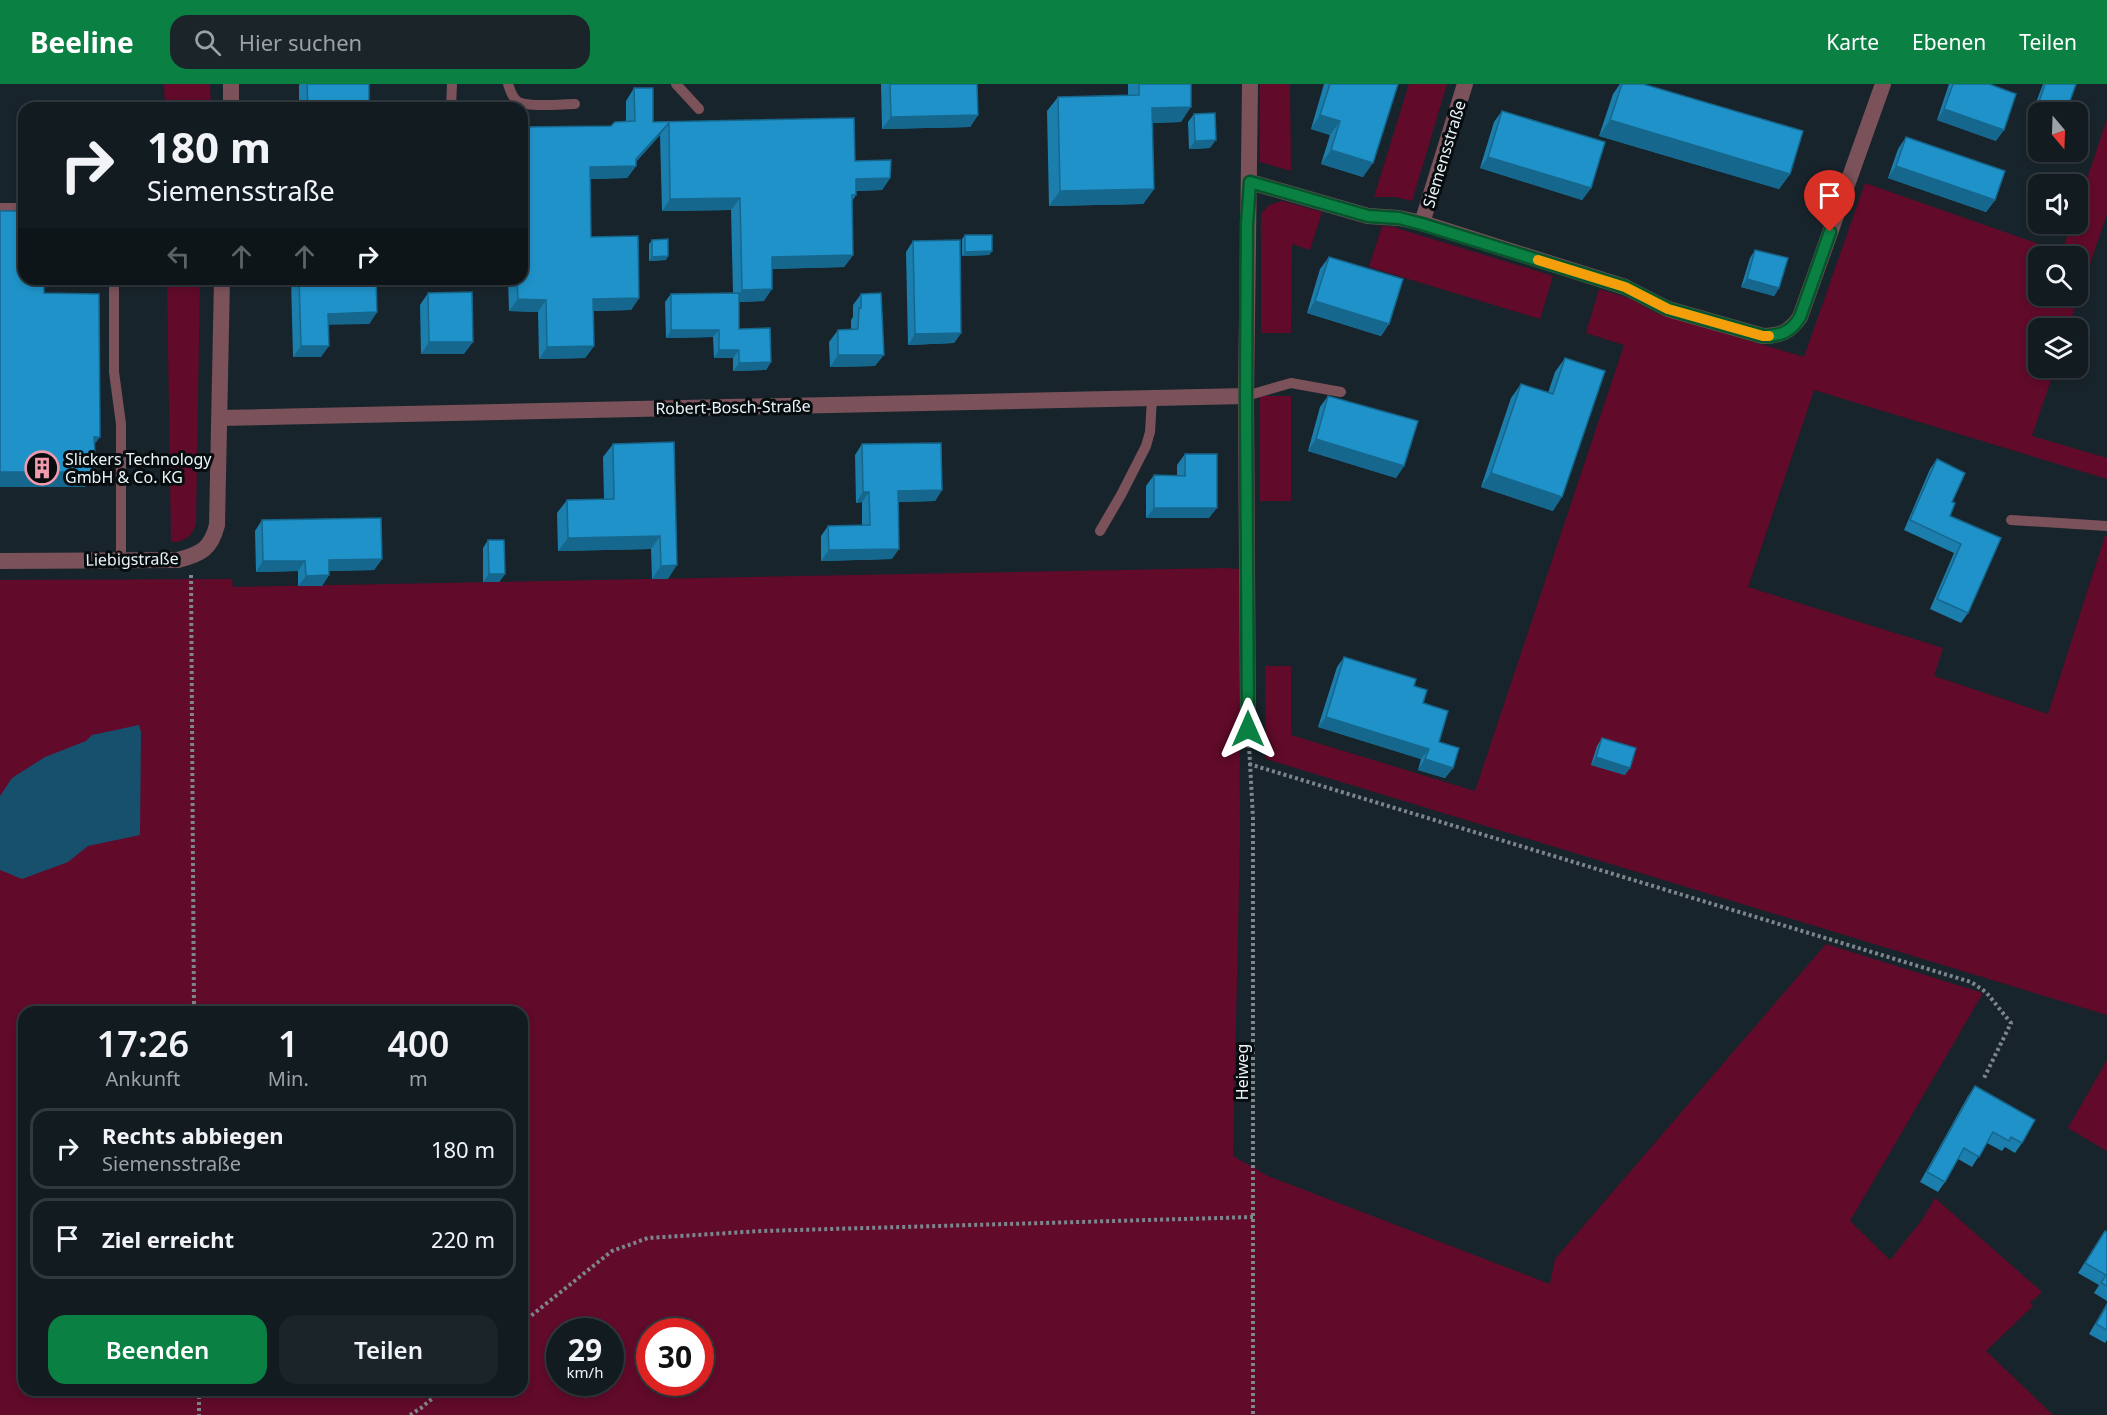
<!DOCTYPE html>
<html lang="de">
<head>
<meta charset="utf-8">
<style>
  body { margin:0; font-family:"Noto Sans",sans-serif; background:#1b2429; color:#f1f3f6; height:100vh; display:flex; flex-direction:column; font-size:22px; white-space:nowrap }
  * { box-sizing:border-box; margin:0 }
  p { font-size:20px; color:#9ca1a5 }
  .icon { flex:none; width:33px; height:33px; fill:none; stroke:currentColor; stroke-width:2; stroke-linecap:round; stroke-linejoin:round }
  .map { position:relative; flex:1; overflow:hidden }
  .drawer { position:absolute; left:18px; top:922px; width:510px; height:390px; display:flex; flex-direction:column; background:#121b20; border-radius:18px; box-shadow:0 3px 9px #0003,0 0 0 2px #31393e }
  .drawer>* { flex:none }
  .guide { position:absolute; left:18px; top:18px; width:510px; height:183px; border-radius:18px; box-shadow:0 3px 9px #0003,0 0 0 2px #31393e; background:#121b20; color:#f1f3f6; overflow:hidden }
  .needle { width:39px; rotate:161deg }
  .tools { position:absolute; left:2028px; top:18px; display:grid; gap:12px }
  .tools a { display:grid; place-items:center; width:60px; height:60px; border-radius:12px; background:#121b20; box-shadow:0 3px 9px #0003,0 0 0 2px #31393e; font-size:30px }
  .speed { position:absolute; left:546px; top:1234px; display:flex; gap:12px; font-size:30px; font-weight:700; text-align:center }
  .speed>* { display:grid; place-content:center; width:78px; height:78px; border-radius:50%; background:#121b20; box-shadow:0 3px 9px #0003,0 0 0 2px #31393e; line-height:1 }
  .speed small { font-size:15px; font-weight:400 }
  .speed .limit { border:9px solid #d22; background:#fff; color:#111 }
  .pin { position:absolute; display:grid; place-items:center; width:51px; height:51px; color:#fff; margin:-62px -26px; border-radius:50% 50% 50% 0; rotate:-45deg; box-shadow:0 0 6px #0007 }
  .pin .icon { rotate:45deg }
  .me { position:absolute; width:66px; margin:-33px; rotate:0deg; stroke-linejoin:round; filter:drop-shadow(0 0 4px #0008) }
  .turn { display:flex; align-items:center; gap:21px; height:126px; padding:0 30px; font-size:27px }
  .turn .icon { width:78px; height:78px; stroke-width:2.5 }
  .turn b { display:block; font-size:42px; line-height:51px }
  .lanes { display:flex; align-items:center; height:57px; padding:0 30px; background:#0003; justify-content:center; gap:30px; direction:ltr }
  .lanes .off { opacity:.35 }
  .eta { display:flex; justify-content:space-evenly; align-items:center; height:102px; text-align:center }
  .eta b { font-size:36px; font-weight:600; line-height:42px }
  .button { display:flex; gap:12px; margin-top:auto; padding:12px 30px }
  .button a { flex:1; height:69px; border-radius:18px; background:#0b8043; color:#fff; font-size:24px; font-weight:600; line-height:69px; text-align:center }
  .button a+a { background:#1b2429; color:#f1f3f6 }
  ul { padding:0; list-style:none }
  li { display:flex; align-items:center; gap:18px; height:81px; margin:0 12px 9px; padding:0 18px; border:3px solid #31393e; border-radius:18px }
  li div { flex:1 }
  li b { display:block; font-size:22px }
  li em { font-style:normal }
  header { display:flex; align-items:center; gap:36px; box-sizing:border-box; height:84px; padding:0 30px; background:#0b8043; color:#fff }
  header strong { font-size:28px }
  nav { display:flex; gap:33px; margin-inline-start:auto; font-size:21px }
  .search { width:420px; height:54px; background:#1b2429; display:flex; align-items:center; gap:15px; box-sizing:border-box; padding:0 21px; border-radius:18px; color:#9ca1a5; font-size:22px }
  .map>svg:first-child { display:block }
  .green { fill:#610a2a; fill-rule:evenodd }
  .water { fill:#17506d }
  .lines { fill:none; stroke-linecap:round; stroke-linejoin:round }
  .path { stroke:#7c868c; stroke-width:4; stroke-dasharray:3 3; stroke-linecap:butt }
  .service { stroke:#7b525a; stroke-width:10 }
  .minor { stroke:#7b525a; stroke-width:16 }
  .wall { fill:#1b7ead }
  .shaded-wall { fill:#16678d }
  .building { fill:#1f93c9; stroke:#16678d; stroke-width:1.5 }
  .route-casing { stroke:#07532c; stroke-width:15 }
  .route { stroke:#0b8043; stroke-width:10 }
  .slow { stroke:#f59e0b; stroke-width:10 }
  .labels { text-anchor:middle; stroke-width:6; stroke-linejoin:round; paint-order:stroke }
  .street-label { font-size:16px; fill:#ecf4f9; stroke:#070c0f }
  .poi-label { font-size:16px; fill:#ecf4f9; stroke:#070c0f; text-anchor:start }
</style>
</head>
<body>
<header>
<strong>Beeline</strong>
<div class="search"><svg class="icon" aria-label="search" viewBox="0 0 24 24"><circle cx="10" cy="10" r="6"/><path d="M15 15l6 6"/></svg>Hier suchen</div>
<nav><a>Karte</a><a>Ebenen</a><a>Teilen</a></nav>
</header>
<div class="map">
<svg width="2107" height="1331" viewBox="0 0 2107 1331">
  <rect width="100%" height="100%" fill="#18242b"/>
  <g class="green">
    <path d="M164 0H210L211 24H165Z"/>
    <path d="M1260 0H1290L1291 87 1260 78Z"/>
    <path d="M1409 0H1447L1412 117 1395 113H1374Z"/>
    <path d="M2107 35V130L2068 244H2038V284H2055L2032 352 2107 374V395L1814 306 1748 503 1943 564 1934 592 2048 630 2105 452H2107V931L1266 675 1265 582H1291V651L1475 707 1624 261 1586 249 1599 205 1631 215 1656 229 1804 273 1865 99 2062 168 2071 140H2078V122ZM2038 172H2078V212H2038Z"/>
    <path d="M1282 117 1322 128 1310 166 1292 160 1291 249H1261V130L1269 121Z"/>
    <path d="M1382 142 1393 143 1553 192 1540 235 1369 183Z"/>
    <path d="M167 195H200L196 439C193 452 184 459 171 458Z"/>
    <rect x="1260" y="312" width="31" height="105"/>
    <path d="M1225 484 1239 485 1240 758 1233 1072 1268 1092 1550 1200 1555 1175 1826 860 1983 909 1850 1137 1890 1176 1922 1136 1935 1114 2042 1208 2030 1219 2033 1222 1986 1267 2053 1331H0V496L232 495 233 503ZM24 928H522V1306H24ZM560 1248H610V1299H560ZM650 1248H700V1299H650Z"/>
    <path d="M2107 976V1067L2068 1044Z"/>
  </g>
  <path class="water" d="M139 641 141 648 140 751 88 762 68 778 22 795 0 786V712L12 694 45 673 86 657 92 651Z"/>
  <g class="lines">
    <g class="path">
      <path d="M191 491 194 928"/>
      <path d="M1249 661 1253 734V1331"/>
      <path d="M1249 680 1971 898 1986 908 2011 939 1984 994"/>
      <path d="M522 1239 612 1167 648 1154 761 1147 1254 1133"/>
      <path d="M199 1306V1331"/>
      <path d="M410 1331 421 1324 442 1306"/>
    </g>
    <g class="service">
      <path d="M508 0C510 6 512 13 517 17 527 24 562 20 575 20"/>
      <path d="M676 0 699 25"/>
      <path d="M451 24 452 0"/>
      <path d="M0 124H24"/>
      <path d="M114 195V288L121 340V476"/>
      <path d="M1246 312 1291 299 1341 308"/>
      <path d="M2011 436 2107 442"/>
      <path d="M1100 447 1121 411 1146 362 1150 348 1152 314"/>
    </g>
    <g class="minor">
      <path d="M231 0V24"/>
      <path d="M1250 98 1368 132 1399 134 1422 139 1625 203 1668 225 1763 252C1780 252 1790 248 1800 233L1883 0"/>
      <path d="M1422 139 1465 0"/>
      <path d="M220 334 1246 312"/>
      <path d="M0 477 178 476C201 470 211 465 217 441L222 195"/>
      <path d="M1248 645 1246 312 1250 0"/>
    </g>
  </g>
  <g class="wall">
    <path d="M300 0H369V24H299V1Z"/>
    <path d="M881 0H977L978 31 970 43 882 45Z"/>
    <path d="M1128 0H1191L1181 38 1152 39 1154 105 1143 120 1049 122 1047 27 1058 13 1128 11Z"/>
    <path d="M1324 0H1398L1363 93 1321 80 1330 51 1311 45Z"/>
    <path d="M1620 0H1643L1790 90 1779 105 1599 52 1613 10Z"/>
    <path d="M1949 0H1989L1996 57 1937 36Z"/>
    <path d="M2043 0H2076L2029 37Z"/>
    <path d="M634 4 653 38 854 34 855 77 890 94 882 106 856 107V111L852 117 853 171 844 183 772 185 764 217 739 218V245L771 278 766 286 733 287V274H714L713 253 666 254 665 218 671 210 733 209 731 126 662 127 660 51 636 78V82L627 94 590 95 591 153 639 214 631 226 593 227 594 262 585 274 539 275 538 228 509 227 508 195H522L611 42 626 37V17Z"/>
    <path d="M1502 27 1591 104 1582 116 1480 84 1494 38Z"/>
    <path d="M1194 30 1210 64 1189 65 1188 38Z"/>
    <path d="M1906 53 1995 116 1986 128 1888 94 1898 65Z"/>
    <path d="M965 151 992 167 989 171 962 172V155Z"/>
    <path d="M652 156 666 176 649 177V160Z"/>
    <path d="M913 157 961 249 954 259 908 261 906 168Z"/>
    <path d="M1755 166 1779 204 1774 212 1741 203 1750 174Z"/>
    <path d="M1329 173 1389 240 1381 252 1307 229 1320 185Z"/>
    <path d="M291 195H376L377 228 369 240H329L321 273H293Z"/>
    <path d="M428 209 464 270H421L420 221Z"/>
    <path d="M861 210 875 282 830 283 829 258 838 246 851 245V236L853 233V221Z"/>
    <path d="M1565 274 1553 427 1481 403 1511 314 1521 300 1548 309 1555 288Z"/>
    <path d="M1328 312 1404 382 1396 394 1308 367 1320 323Z"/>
    <path d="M674 358 668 495H652L651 465 558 467 557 429 567 416 604 415 603 373 613 360Z"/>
    <path d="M862 360 942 406 935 417 898 418 892 475 821 477V452L828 442 862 441V418L856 419 855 371Z"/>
    <path d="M1185 370 1209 434H1146V402L1154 391H1177V381Z"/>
    <path d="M1937 375 1952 418 1950 432 2001 454 1968 529 1961 539 1930 525 1954 469 1904 446 1930 385Z"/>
    <path d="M262 436 382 475 374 486 329 487V491L322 502H298V487L256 488 255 447Z"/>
    <path d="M488 456 505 490 499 498H483V464Z"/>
    <path d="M1344 573 1414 602 1423 619 1439 658 1453 684 1445 694 1418 686 1421 675 1318 643 1337 583Z"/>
    <path d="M1602 654 1625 691 1591 681 1597 662Z"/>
    <path d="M1975 1002 2022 1059 2015 1069 2005 1063 2002 1067 1987 1059 1972 1083 1958 1075 1945 1098 1938 1108 1920 1098 1968 1012Z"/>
    <path d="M2105 1147 2107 1148V1217L2094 1209 2099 1201 2078 1189Z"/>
    <path d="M2107 1219V1256L2105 1259 2089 1250Z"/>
  </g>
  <g class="shaded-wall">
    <path d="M1191 23 1181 38 1142 39 1152 24Z"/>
    <path d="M1944 25 2004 46 1996 57 1937 36Z"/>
    <path d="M2035 30 2038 31V40L2029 37Z"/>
    <path d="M978 31 970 43 882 45 891 33Z"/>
    <path d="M1320 31 1340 37 1330 51 1311 45Z"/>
    <path d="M1610 36 1790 90 1779 105 1599 52Z"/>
    <path d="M669 39 660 51 632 82H636L627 94 582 95 590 83 636 75Z"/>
    <path d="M1216 56 1210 64 1189 65 1195 57Z"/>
    <path d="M1331 66 1373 79 1363 93 1321 80Z"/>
    <path d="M1488 73 1591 104 1582 116 1480 84Z"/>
    <path d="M1896 82 1995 116 1986 128 1888 94Z"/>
    <path d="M890 94 882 106 847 107 856 95Z"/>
    <path d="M1154 105 1143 120 1049 122 1060 107Z"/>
    <path d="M740 114 731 126 662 127 670 115Z"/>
    <path d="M992 167 989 171 962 172 965 168Z"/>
    <path d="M853 171 844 183 763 185 772 173Z"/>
    <path d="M668 172 666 176 649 177 652 173Z"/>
    <path d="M1747 195 1779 204 1774 212 1741 203Z"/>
    <path d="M772 205 764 217 733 218 742 206Z"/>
    <path d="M639 214 631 226 584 227 593 215Z"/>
    <path d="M518 215 546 216 538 228 509 227Z"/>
    <path d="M1315 217 1389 240 1381 252 1307 229Z"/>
    <path d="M377 228 369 240 321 241 328 230Z"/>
    <path d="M671 246H719L713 253 666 254Z"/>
    <path d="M961 249 954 259 908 261 915 250Z"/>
    <path d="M429 258H473L464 270H421Z"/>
    <path d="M301 262H329L321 273H293Z"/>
    <path d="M594 262 585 274 539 275 547 263Z"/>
    <path d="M719 266H739L733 274H714Z"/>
    <path d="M838 271H884L875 282 830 283Z"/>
    <path d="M771 278 766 286 733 287 739 279Z"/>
    <path d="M94 353H100L89 368Z"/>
    <path d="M1316 355 1404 382 1396 394 1308 367Z"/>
    <path d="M0 388H96L85 403H0Z"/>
    <path d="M1491 389 1562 413 1553 427 1481 403Z"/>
    <path d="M942 406 935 417 891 418 898 407Z"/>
    <path d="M863 408H869L862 418 856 419Z"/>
    <path d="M1154 424H1217L1209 434H1146Z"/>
    <path d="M660 452 651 465 558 467 568 454Z"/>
    <path d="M899 465 892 475 821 477 829 466Z"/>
    <path d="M382 475 374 486 322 487 329 476Z"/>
    <path d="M263 477H305L298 487 256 488Z"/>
    <path d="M677 481 668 495H652L661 482Z"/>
    <path d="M489 490H505L499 498H483Z"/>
    <path d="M329 491 322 502H298L306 492Z"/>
    <path d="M1326 633 1429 665 1421 675 1318 643Z"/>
    <path d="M1596 673 1630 684 1625 691 1591 681Z"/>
    <path d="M1425 675 1453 684 1445 694 1418 686Z"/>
  </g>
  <g class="building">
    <path d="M307 0H369V24H308Z"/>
    <path d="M890 0H977L978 31 891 33Z"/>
    <path d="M1139 0H1191V23L1152 24 1154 105 1060 107 1058 13 1139 11Z"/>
    <path d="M1330 0H1398L1373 79 1331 66 1340 37 1320 31Z"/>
    <path d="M1622 0H1643L1803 47 1790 90 1610 36Z"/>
    <path d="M1953 0H1989L2016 10 2004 46 1944 25Z"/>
    <path d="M2045 0H2076L2066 28H2038V31L2035 30Z"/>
    <path d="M634 4H653V38L854 34 855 77 891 76 890 94 856 95V111H852L853 171 772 173V205L742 206 740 114 670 115 669 39 636 75V82L590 83 591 153 638 152 639 214 593 215 594 262 547 263 546 216 518 215 517 195H522V43L611 42 615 38 635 37Z"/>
    <path d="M1502 27 1605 58 1591 104 1488 73Z"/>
    <path d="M1215 29 1216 56 1195 57 1194 30Z"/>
    <path d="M1906 53 2005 87 1995 116 1896 82Z"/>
    <path d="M0 127H24V195H44V209L99 210 100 353H94L96 388H0Z"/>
    <path d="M965 151H992V167L965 168Z"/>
    <path d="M668 155V172L652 173V156Z"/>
    <path d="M960 156 961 249 915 250 913 157Z"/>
    <path d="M1755 166 1788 174 1779 204 1747 195Z"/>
    <path d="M1329 173 1403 195 1389 240 1315 217Z"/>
    <path d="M299 195H376L377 228 328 230 329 262H301Z"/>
    <path d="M472 208 473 258H429L428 209Z"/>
    <path d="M739 209V245L770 244 771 278 739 279V266H719V246H671V210Z"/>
    <path d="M881 209 884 271H838V246L858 245 859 224H861V210Z"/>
    <path d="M1565 274 1605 287 1562 413 1491 389 1521 300 1553 310Z"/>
    <path d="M1328 312 1418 337 1404 382 1316 355Z"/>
    <path d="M674 358 677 481 661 482 660 452 568 454 567 416 614 415 613 360Z"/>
    <path d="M941 359 942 406 898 407 899 465 829 466 828 442 870 441 869 408H863L862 360Z"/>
    <path d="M1185 370H1217V424H1154V391L1185 392Z"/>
    <path d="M1937 375 1965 389 1952 418 1955 419 1950 432 2001 454 1968 529 1937 515 1961 460 1910 436Z"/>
    <path d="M381 434 382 475 329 476V491L306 492 305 477H263L262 436Z"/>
    <path d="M488 456H504L505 490H489Z"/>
    <path d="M1344 573 1416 595 1414 602 1427 606 1423 619 1448 627 1439 658 1459 664 1453 684 1425 675 1429 665 1326 633Z"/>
    <path d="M1602 654 1636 664 1630 684 1596 673Z"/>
    <path d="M1975 1002 2035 1036 2022 1059 2011 1053 2009 1057 1993 1048 1979 1073 1964 1064 1945 1098 1927 1088Z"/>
    <path d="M2105 1147 2107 1148V1202L2101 1199 2106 1191 2085 1179Z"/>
    <path d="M2107 1221V1246L2096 1240Z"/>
  </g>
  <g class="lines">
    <defs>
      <path id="route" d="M1248 645 1246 312 1247 140 1250 98 1368 132 1399 134 1422 140 1625 203 1668 225 1763 252C1780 252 1791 248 1800 233L1830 148"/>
    </defs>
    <use href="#route" class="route-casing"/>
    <use href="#route" class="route"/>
    <path class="slow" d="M1538 176 1625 203 1668 225 1763 252H1769"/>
  </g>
  <defs>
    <symbol id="building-ring" viewBox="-11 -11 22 22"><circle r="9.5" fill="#070c0f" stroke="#f29aad" stroke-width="1.5"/><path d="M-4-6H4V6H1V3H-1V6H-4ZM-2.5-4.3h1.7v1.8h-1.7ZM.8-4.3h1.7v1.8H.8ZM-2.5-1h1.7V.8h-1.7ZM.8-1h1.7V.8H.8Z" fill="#f29aad"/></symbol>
  </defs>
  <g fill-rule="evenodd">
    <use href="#building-ring" x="23" y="365" width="38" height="38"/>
  </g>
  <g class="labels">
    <g class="street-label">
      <text transform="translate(1444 70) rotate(-73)" y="6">Siemensstraße</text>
      <text transform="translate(733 323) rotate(-1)" y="6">Robert-Bosch-Straße</text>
      <text transform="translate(132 475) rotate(-1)" y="6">Liebigstraße</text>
      <text transform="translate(1242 988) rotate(-90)" y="6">Heiweg</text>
    </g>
    <g class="poi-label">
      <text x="65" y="381">Slickers Technology<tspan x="65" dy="18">GmbH &amp; Co. KG</tspan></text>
    </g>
  </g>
</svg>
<div class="tools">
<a><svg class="needle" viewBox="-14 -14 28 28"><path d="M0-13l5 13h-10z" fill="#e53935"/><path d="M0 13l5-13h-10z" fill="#9ca1a5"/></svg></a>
<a><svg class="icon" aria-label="sound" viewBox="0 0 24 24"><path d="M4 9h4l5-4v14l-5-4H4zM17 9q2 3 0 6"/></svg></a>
<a><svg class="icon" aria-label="search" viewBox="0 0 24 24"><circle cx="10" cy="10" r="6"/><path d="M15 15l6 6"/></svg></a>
<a><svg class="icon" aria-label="layers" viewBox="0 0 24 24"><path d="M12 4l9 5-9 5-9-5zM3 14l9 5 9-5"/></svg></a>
</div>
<div class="speed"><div>29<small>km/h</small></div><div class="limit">30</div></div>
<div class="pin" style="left:1830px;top:148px;background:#d93025"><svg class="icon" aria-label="arrive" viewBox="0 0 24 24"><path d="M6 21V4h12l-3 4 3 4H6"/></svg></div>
<svg class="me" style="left:1248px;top:645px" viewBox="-20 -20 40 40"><path d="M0-17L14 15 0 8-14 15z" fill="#0b8043" stroke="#fff" stroke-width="4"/></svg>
<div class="guide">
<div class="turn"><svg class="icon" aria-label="right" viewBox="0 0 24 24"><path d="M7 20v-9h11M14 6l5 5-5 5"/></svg><div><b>180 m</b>Siemensstraße</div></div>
<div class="lanes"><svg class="icon off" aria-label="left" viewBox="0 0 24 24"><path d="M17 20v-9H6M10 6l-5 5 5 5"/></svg><svg class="icon off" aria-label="ahead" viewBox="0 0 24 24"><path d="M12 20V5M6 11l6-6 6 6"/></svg><svg class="icon off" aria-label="ahead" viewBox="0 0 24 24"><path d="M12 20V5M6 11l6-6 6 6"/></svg><svg class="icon" aria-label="right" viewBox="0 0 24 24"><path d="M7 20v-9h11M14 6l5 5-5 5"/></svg></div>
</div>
<section class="drawer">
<div class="eta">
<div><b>17:26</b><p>Ankunft</p></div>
<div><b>1</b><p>Min.</p></div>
<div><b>400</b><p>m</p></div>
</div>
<ul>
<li><svg class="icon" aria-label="right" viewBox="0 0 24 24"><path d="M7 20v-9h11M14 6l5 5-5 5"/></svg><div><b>Rechts abbiegen</b><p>Siemensstraße</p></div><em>180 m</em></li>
<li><svg class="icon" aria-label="arrive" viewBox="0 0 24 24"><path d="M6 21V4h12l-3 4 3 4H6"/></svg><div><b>Ziel erreicht</b></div><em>220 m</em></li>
</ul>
<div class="button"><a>Beenden</a><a>Teilen</a></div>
</section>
</div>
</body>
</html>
